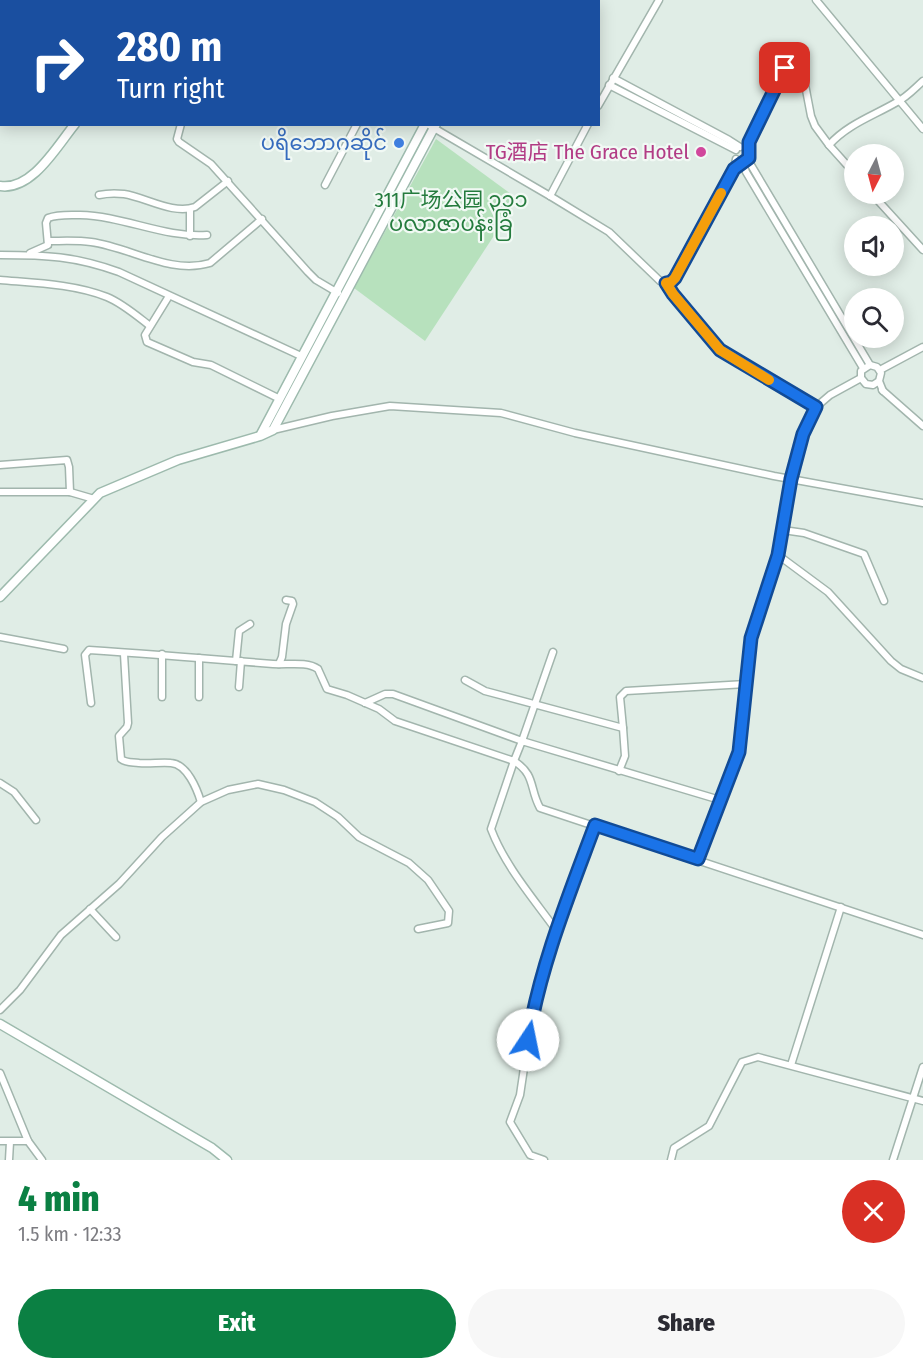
<!DOCTYPE html>
<html lang="en">
<head>
<meta charset="utf-8">
<style>
  body { margin:0; font-family:"Fira Sans Condensed","Noto Sans SC","Noto Sans Myanmar",sans-serif; background:#f7f7f7; color:#2b2b33; height:100vh; display:flex; flex-direction:column; font-size:22px; white-space:nowrap }
  * { box-sizing:border-box; margin:0 }
  p { font-size:20px; color:#7c7c81 }
  .icon { flex:none; width:33px; height:33px; fill:none; stroke:currentColor; stroke-width:2; stroke-linecap:round; stroke-linejoin:round }
  .map { position:relative; height:1160px; overflow:hidden }
  .details { display:flex; flex-direction:column; background:#fff; flex:1 }
  .details>* { flex:none }
  .guide { position:absolute; left:0px; top:0px; width:600px; height:126px; box-shadow:0 3px 15px #0003; background:#1a4fa0; color:#fff; overflow:hidden }
  .needle { width:39px; rotate:186deg }
  .buttons { position:absolute; left:844px; top:144px; display:grid; gap:12px }
  .buttons a { display:grid; place-items:center; width:60px; height:60px; border-radius:50%; background:#fff; box-shadow:0 3px 15px #0003; font-size:30px }
  .pin { position:absolute; display:grid; place-items:center; width:51px; height:51px; color:#fff; margin:-26px; border-radius:12px; box-shadow:0 3px 9px #0006 }
  .me { position:absolute; width:66px; margin:-33px; rotate:11deg; stroke-linejoin:round; filter:drop-shadow(0 0 4px #0008) }
  .turn { display:flex; align-items:center; gap:21px; height:126px; padding:0 18px; font-size:27px }
  .turn .icon { width:78px; height:78px; stroke-width:2.5 }
  .turn b { display:block; font-size:42px; line-height:51px }
  .round { display:grid; place-items:center; flex:none; width:63px; height:63px; border-radius:32px; background:#f7f7f7 }
  .overview { display:flex; align-items:center; justify-content:space-between; height:102px; padding:0 18px }
  h1 { font-size:36px; font-weight:800; line-height:45px; color:#0b8043 }
  .cta { display:flex; gap:12px; margin-top:auto; padding:12px 18px }
  .cta a { flex:1; height:69px; border-radius:36px; background:#0b8043; color:#fff; font-size:24px; font-weight:800; line-height:69px; text-align:center }
  .cta a+a { background:#f7f7f7; color:#2b2b33 }
  .map>svg:first-child { display:block }
  .green { fill:#b7e1bd }
  .lines { fill:none; stroke-linecap:round; stroke-linejoin:round }
  .street-casing { stroke:#a2b5ad; stroke-width:9 }
  .secondary-casing { stroke:#9dbaad; stroke-width:11 }
  .street { stroke:#fff; stroke-width:6 }
  .secondary { stroke:#fff; stroke-width:8 }
  .route-casing { stroke:#114b97; stroke-width:15 }
  .route { stroke:#1a73e8; stroke-width:10 }
  .slow { stroke:#f59e0b; stroke-width:10 }
  .shop-dot { fill:#3f7fe0; stroke:#f1f9f4; stroke-width:2 }
  .hotel-dot { fill:#d1479c; stroke:#f1f9f4; stroke-width:2 }
  .labels { text-anchor:middle; stroke-width:4.5; stroke-linejoin:round; paint-order:stroke }
  .shop-label { font-size:21px; fill:#366cbe; stroke:#f1f9f4; text-anchor:end }
  .hotel-label { font-size:21px; fill:#b23c85; stroke:#f1f9f4; text-anchor:end }
  .park-label { font-size:21px; fill:#247b3d; stroke:#f1f9f4 }
</style>
</head>
<body>
<div class="map">
<svg width="923" height="1160" viewBox="0 0 923 1160">
  <rect width="100%" height="100%" fill="#e0ede6"/>
  <path class="green" d="M436 139 518 199 425 341 354 288Z"/>
  <g class="lines">
    <defs>
      <g id="street">
        <path d="M147 0 149 2"/>
        <path d="M230 0 232 2"/>
        <path d="M404 0 407 2"/>
        <path d="M816 0 923 129"/>
        <path d="M279 2 283 0"/>
        <path d="M613 78 729 140 740 147"/>
        <path d="M609 85 736 150"/>
        <path d="M598 106 659 0"/>
        <path d="M181 124 177 139 179 142 211 164 308 272 316 280 338 293"/>
        <path d="M427 124 550 196 609 232 660 281 667 283 675 278 734 169 736 159"/>
        <path d="M749 150V142L785 68C792 65 796 65 802 69L811 116 815 126 829 145"/>
        <path d="M748 160 870 365"/>
        <path d="M743 162 746 172 863 368"/>
        <path d="M855 174 829 145C848 124 873 116 897 102 907 97 915 88 923 81"/>
        <path d="M325 185 357 124"/>
        <path d="M872 194 923 250"/>
        <path d="M99 195C108 193 115 193 124 194 145 197 173 215 195 207L228 181"/>
        <path d="M550 196 588 124"/>
        <path d="M190 209V236"/>
        <path d="M48 241C62 241 77 240 91 242 130 247 170 275 210 263L262 219"/>
        <path d="M30 253 48 245 46 223 48 218C58 214 70 215 80 215 124 216 164 238 207 235"/>
        <path d="M0 255C46 255 75 256 119 272L301 356"/>
        <path d="M0 280C35 283 74 284 107 297 122 303 137 316 150 326"/>
        <path d="M667 283 673 294 720 349 816 407"/>
        <path d="M169 296 145 335 147 342 193 362 211 365 280 399"/>
        <path d="M880 370 923 347"/>
        <path d="M879 381 873 385 866 384 861 378V371L870 365 877 367 881 373 879 381 883 391"/>
        <path d="M882 390 923 426"/>
        <path d="M273 430 332 416 390 406 501 413 575 433 774 476 923 503"/>
        <path d="M0 465 67 460 69 467 70 492"/>
        <path d="M0 492H70L94 499"/>
        <path d="M783 530 804 533 864 554 884 601"/>
        <path d="M778 555 828 592 891 661 901 669 923 678"/>
        <path d="M0 637 64 649"/>
        <path d="M124 654 128 723 127 727 119 736 121 759C126 763 132 762 139 763 150 764 161 762 171 763 187 764 197 789 201 802"/>
        <path d="M162 654V697"/>
        <path d="M199 658V697"/>
        <path d="M236 661 239 631 250 624"/>
        <path d="M279 664 282 657 286 624 293 604 292 601 286 600"/>
        <path d="M465 680 485 691 623 728 625 756 619 771"/>
        <path d="M239 687 241 661"/>
        <path d="M91 703 85 655 89 650C151 654 212 659 273 664 287 665 307 661 318 669L327 689 347 695 379 709 395 721 514 761 522 741 720 800"/>
        <path d="M365 703 385 694H393L522 741 553 652"/>
        <path d="M623 728 620 697 626 691 746 684"/>
        <path d="M0 783 14 792 36 820"/>
        <path d="M698 859 739 752 751 637 778 555 791 479 803 434 816 407 830 395 861 378"/>
        <path d="M90 909 116 937"/>
        <path d="M556 930C533 898 505 866 491 829L514 761C536 775 529 788 540 808L923 935"/>
        <path d="M0 1010 20 990 61 935 119 884 162 837 201 802 228 790 258 784 284 790 315 802 338 817 359 837 409 863 428 880 449 911 448 923 418 929"/>
        <path d="M791 1065 841 907"/>
        <path d="M0 1073 28 1141 42 1160"/>
        <path d="M0 1141H28"/>
        <path d="M9 1160 10 1142"/>
        <path d="M544 1160 530 1155 510 1122 520 1095 531 1021 556 930 595 825"/>
        <path d="M671 1160 674 1148 709 1126 742 1062 758 1057 923 1101"/>
        <path d="M893 1160 923 1067"/>
      </g>
      <g id="secondary">
        <path d="M61 2 62 0"/>
        <path d="M176 2 177 0"/>
        <path d="M491 2 492 0"/>
        <path d="M501 2 502 0"/>
        <path d="M0 109 2 106"/>
        <path d="M0 186C32 191 57 146 75 124"/>
        <path d="M261 434 425 124"/>
        <path d="M0 597 100 493 178 460 260 436 273 430 436 124"/>
        <path d="M0 1024 212 1148 227 1160"/>
      </g>
    </defs>
    <use href="#street" class="street-casing"/>
    <use href="#secondary" class="secondary-casing"/>
    <use href="#street" class="street"/>
    <use href="#secondary" class="secondary"/>
  </g>
  <g class="lines">
    <defs>
      <path id="route" d="M528 1040C540 966 569 895 595 825L698 859 739 752 751 638 778 555 791 479 803 434 816 407 720 350 673 294 666 283 671 282 675 278 734 169 749 158V142L785 68"/>
    </defs>
    <use href="#route" class="route-casing"/>
    <use href="#route" class="route"/>
    <path class="slow" d="M721 193 675 278 671 282 666 283 673 294 720 350 769 380"/>
  </g>
  <circle class="shop-dot" cx="399" cy="143" r="6"/>
  <circle class="hotel-dot" cx="701" cy="152" r="6"/>
  <g class="labels">
    <g class="shop-label">
      <text x="387" y="150">ပရိဘောဂဆိုင်</text>
    </g>
    <g class="hotel-label">
      <text x="689" y="159">TG酒店 The Grace Hotel</text>
    </g>
    <g class="park-label">
      <text x="451" y="207">311广场公园 ၃၁၁<tspan x="451" dy="24">ပလာဇာပန်းခြံ</tspan></text>
    </g>
  </g>
</svg>
<div class="buttons">
<a><svg class="needle" viewBox="-14 -14 28 28"><path d="M0-13l5 13h-10z" fill="#e53935"/><path d="M0 13l5-13h-10z" fill="#7c7c81"/></svg></a>
<a><svg class="icon" aria-label="sound" viewBox="0 0 24 24"><path d="M4 9h4l5-4v14l-5-4H4zM17 9q2 3 0 6"/></svg></a>
<a><svg class="icon" aria-label="search" viewBox="0 0 24 24"><circle cx="10" cy="10" r="6"/><path d="M15 15l6 6"/></svg></a>
</div>
<div class="pin" style="left:785px;top:68px;background:#d93025"><svg class="icon" aria-label="arrive" viewBox="0 0 24 24"><path d="M6 21V4h12l-3 4 3 4H6"/></svg></div>
<svg class="me" style="left:528px;top:1040px" viewBox="-20 -20 40 40"><circle r="19" fill="#fff"/><path d="M0-13L10 11 0 6-10 11z" fill="#1a73e8"/></svg>
<div class="guide">
<div class="turn"><svg class="icon" aria-label="right" viewBox="0 0 24 24"><path d="M7 20v-9h11M14 6l5 5-5 5"/></svg><div><b>280 m</b>Turn right</div></div>
</div>
</div>
<section class="details">
<div class="overview"><div><h1>4 min</h1><p>1.5 km · 12:33</p></div><a class="round" style="background:#d93025;color:#fff"><svg class="icon" aria-label="close" viewBox="0 0 24 24"><path d="M6 6l12 12M18 6L6 18"/></svg></a></div>
<div class="cta"><a>Exit</a><a>Share</a></div>
</section>
</body>
</html>
